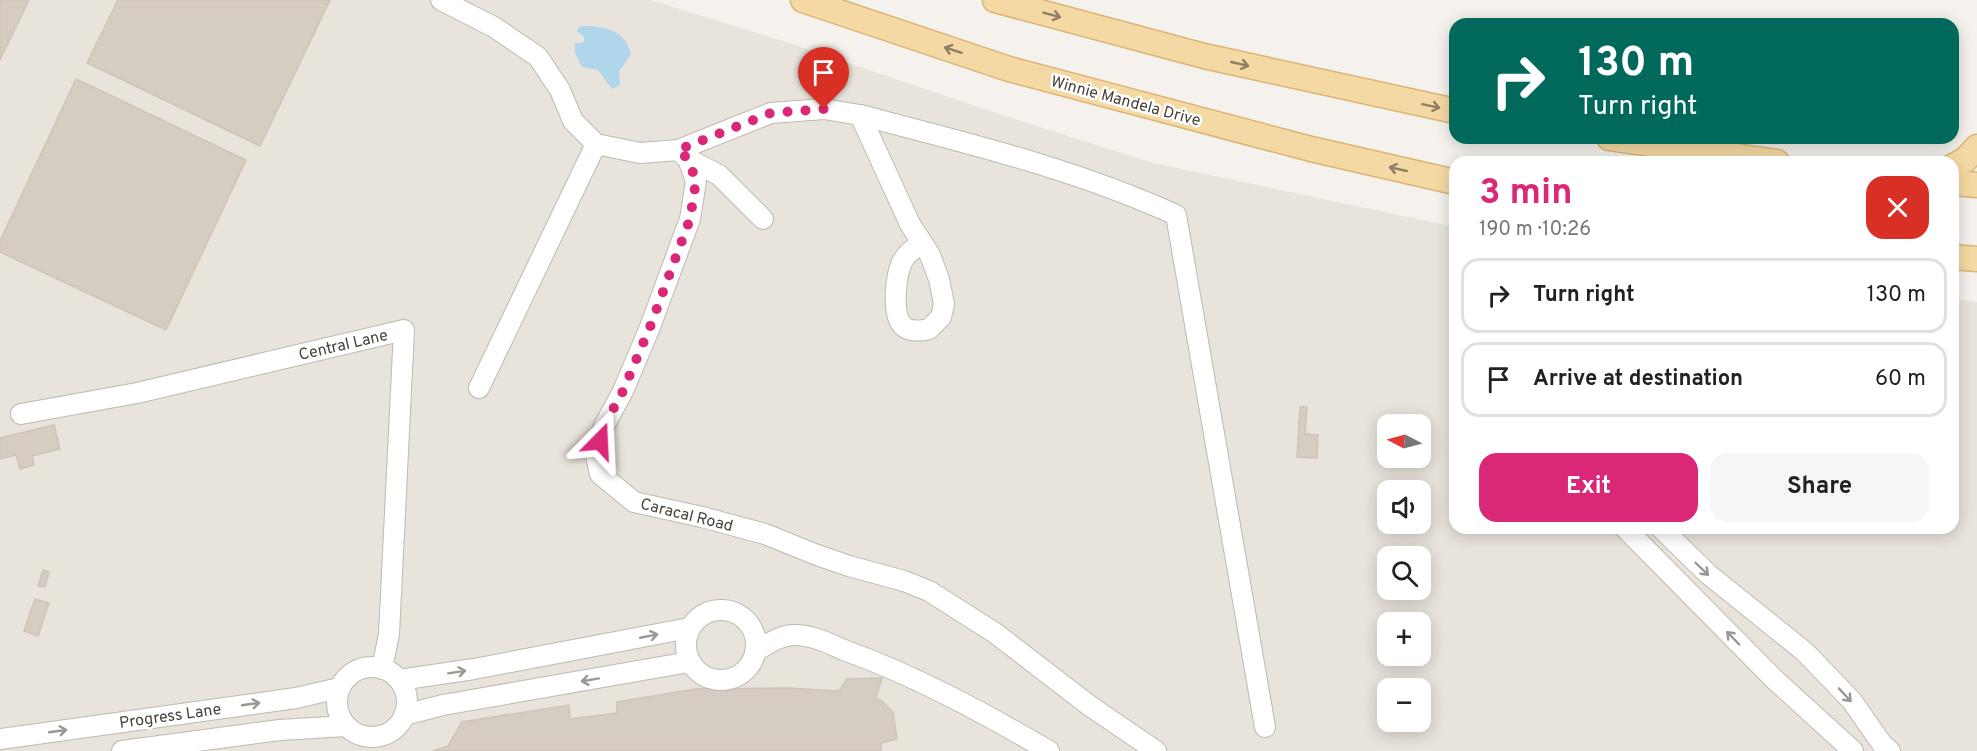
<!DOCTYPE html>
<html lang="en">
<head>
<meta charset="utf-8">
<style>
  body { margin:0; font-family:Overpass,sans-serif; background:#f6f6f6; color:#222; height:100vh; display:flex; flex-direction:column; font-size:22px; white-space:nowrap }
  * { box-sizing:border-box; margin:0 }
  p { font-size:20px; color:#767676 }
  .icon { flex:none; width:33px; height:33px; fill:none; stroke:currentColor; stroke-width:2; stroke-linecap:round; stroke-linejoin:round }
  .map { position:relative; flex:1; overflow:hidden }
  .sheet { position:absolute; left:1449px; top:156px; width:510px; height:378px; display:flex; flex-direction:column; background:#fff; border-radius:18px; box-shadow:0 3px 15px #0003 }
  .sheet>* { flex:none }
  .top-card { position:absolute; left:1449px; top:18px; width:510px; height:126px; border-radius:18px; box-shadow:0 3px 15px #0003; background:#00695c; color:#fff; overflow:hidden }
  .needle { width:39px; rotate:276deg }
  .tools { position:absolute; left:1377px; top:414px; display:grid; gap:12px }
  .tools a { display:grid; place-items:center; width:54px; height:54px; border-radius:12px; background:#fff; box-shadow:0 3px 15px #0003; font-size:30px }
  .pin { position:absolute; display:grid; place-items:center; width:51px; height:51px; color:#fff; margin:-62px -26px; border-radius:50% 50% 50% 0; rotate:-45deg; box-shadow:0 0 6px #0007 }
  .pin .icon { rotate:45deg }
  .me { position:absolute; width:66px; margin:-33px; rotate:21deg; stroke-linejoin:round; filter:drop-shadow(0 0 4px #0008) }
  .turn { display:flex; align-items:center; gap:21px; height:126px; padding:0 30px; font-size:27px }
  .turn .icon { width:78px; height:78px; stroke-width:2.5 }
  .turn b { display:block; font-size:42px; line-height:51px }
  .round { display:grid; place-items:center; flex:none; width:63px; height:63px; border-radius:18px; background:#f6f6f6 }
  .head { display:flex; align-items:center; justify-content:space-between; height:102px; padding:0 30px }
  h1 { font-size:36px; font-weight:700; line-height:45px; color:#db2777 }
  .cta { display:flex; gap:12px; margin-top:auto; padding:12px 30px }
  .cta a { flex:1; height:69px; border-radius:18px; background:#db2777; color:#fff; font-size:24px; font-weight:700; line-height:69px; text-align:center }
  .cta a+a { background:#f6f6f6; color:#222 }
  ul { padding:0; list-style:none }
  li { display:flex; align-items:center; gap:18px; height:75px; margin:0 12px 9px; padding:0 18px; border:3px solid #e0e0e0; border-radius:18px }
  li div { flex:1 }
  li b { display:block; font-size:22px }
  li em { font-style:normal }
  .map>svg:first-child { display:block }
  .residential { fill:#e8e3db; fill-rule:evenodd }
  .water { fill:#afd6eb }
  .building { fill:#d5cdc2; stroke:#cfc4b6; stroke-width:1.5 }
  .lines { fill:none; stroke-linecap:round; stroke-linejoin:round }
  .minor-casing { stroke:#bfb9af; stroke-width:22 }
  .major-casing { stroke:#dab575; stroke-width:27 }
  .minor { stroke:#fff; stroke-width:20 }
  .major { stroke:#f5d9a4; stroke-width:24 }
  .oneway { stroke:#8e7e64 }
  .oneway2 { stroke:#9b9793 }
  .route { stroke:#db2777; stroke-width:10; stroke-dasharray:0 18 }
  .labels { text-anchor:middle; stroke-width:5; stroke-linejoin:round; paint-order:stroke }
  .street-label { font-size:16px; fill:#49423a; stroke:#fff }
</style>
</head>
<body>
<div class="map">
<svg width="1977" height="751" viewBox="0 0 1977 751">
  <rect width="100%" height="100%" fill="#f5f1ec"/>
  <path class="residential" d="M0 0H651L789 43 999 114 1153 163 1455 227V528H1953V299L1977 302V751H0ZM1388 424H1420V458H1388ZM1388 490H1420V524H1388ZM1388 556H1420V590H1388ZM1388 622H1420V656H1388ZM1388 688H1420V722H1388Z"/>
  <path class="water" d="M586 26C607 27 626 31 631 54L619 72 620 85 612 89 598 70 582 67 575 53V43H583L584 41V37L577 31 579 27Z"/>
  <g class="building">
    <path d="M0 0H29L0 60Z"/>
    <path d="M118 0H330L260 146 87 63Z"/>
    <path d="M76 79 246 160 166 330 0 252V241Z"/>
    <path d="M1300 407H1307L1305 434 1318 435 1317 458 1297 457Z"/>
    <path d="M54 425 60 449 32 456 34 465 20 469 16 455 0 459V438Z"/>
    <path d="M43 570 49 572 45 587 38 586Z"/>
    <path d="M35 599 49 603 38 636 24 631Z"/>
    <path d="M882 678 876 698 883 702 893 712 897 739 881 743V751H433L448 746 462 722 569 705 570 719 617 713V702L696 689 788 688 839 691 847 679Z"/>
  </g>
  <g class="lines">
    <defs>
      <g id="minor">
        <path d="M441 0 494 27 538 57 560 90 573 121 596 144 640 153 678 150 688 159 696 181 690 219 650 327 623 391 604 426 596 456 600 474 634 502 702 517 765 534 817 555 849 566 904 581 929 591 995 633 1090 706 1156 751"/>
        <path d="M860 115C967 143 1075 169 1176 215L1265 727"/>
        <path d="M678 150 771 113 824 109 860 115 910 224 930 255 939 279 944 304 941 317 929 329C921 331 909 332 903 326 891 314 896 275 902 262 906 254 914 248 922 243"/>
        <path d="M688 159 719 175 763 219"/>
        <path d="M479 388 596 144"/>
        <path d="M21 414 137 393 404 330 389 634 382 669"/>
        <path d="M1625 528 1774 679 1853 751"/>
        <path d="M1661 528 1708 574 1805 652 1852 701 1882 744 1890 751"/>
        <circle cx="721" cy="645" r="35"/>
        <path d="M755 652C765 645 779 636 792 635 810 634 828 643 844 650 916 676 984 713 1049 751"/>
        <circle cx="372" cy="702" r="35"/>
        <path d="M399 680 474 669 689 628"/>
        <path d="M404 715 443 705 689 662"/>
        <path d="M0 739 296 698 339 688"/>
        <path d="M122 751 280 730 346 726"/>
      </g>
      <g id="major">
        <path d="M803 0 1009 69 1311 149 1455 182"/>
        <path d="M995 0 1204 56 1455 111"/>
        <path d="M1609 138 1777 162"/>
        <path d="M1953 166 1965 160 1977 147"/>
        <path d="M1953 183 1977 185"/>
        <path d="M1953 257 1977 259"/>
      </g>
    </defs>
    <use href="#minor" class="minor-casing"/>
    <use href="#major" class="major-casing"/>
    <use href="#minor" class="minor"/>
    <use href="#major" class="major"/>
  </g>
  <defs><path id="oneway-shaft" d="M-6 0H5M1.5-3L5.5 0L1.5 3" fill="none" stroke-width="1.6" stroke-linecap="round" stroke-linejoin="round" transform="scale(1.5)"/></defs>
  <g class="oneway">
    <use href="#oneway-shaft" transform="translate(1052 15) rotate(15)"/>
    <use href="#oneway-shaft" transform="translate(953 50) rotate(-162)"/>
    <use href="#oneway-shaft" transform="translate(1240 64) rotate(13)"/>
    <use href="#oneway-shaft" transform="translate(1431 106) rotate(12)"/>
    <use href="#oneway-shaft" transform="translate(1398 169) rotate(-167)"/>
  </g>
  <g class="oneway2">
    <use href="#oneway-shaft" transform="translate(1702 569) rotate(44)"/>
    <use href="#oneway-shaft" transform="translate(649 636) rotate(-11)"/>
    <use href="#oneway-shaft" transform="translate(1733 638) rotate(-134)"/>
    <use href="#oneway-shaft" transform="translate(457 672) rotate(-9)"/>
    <use href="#oneway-shaft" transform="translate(590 680) rotate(170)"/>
    <use href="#oneway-shaft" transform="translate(1845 695) rotate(47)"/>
    <use href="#oneway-shaft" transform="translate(251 704) rotate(-8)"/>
    <use href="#oneway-shaft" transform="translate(58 731) rotate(-8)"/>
  </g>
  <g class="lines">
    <path class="route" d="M600 441 604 426 623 391 650 327 690 219 696 181 688 159 678 150 771 113 824 109"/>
  </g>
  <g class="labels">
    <g class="street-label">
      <text transform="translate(1126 100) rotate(15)" y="6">Winnie Mandela Drive</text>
      <text transform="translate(343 344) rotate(-13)" y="6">Central Lane</text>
      <text transform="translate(687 514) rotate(14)" y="6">Caracal Road</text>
      <text transform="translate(170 715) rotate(-8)" y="6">Progress Lane</text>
    </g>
  </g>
</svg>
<div class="tools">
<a><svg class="needle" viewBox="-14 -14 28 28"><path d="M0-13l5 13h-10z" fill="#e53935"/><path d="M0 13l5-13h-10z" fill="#767676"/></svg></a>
<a><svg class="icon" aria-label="sound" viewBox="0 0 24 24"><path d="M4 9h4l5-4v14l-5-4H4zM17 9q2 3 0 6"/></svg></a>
<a><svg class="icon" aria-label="search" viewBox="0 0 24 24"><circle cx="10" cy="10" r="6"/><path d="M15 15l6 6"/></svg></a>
<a>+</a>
<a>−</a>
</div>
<div class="pin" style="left:824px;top:109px;background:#d93025"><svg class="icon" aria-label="arrive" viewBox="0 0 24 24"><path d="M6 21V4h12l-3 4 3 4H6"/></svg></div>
<svg class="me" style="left:600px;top:441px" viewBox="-20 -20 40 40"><path d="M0-17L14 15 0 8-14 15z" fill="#db2777" stroke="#fff" stroke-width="4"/></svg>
<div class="top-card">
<div class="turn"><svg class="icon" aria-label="right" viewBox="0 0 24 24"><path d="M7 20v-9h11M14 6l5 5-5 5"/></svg><div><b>130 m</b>Turn right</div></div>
</div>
<section class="sheet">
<div class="head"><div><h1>3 min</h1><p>190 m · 10:26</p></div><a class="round" style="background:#d93025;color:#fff"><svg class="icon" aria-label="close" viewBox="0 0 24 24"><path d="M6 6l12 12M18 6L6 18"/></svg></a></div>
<ul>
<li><svg class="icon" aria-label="right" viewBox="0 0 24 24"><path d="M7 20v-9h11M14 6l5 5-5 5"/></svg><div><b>Turn right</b></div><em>130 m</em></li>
<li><svg class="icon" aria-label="arrive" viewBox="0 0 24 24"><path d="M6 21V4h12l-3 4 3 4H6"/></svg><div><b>Arrive at destination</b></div><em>60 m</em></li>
</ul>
<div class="cta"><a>Exit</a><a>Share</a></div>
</section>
</div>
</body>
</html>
